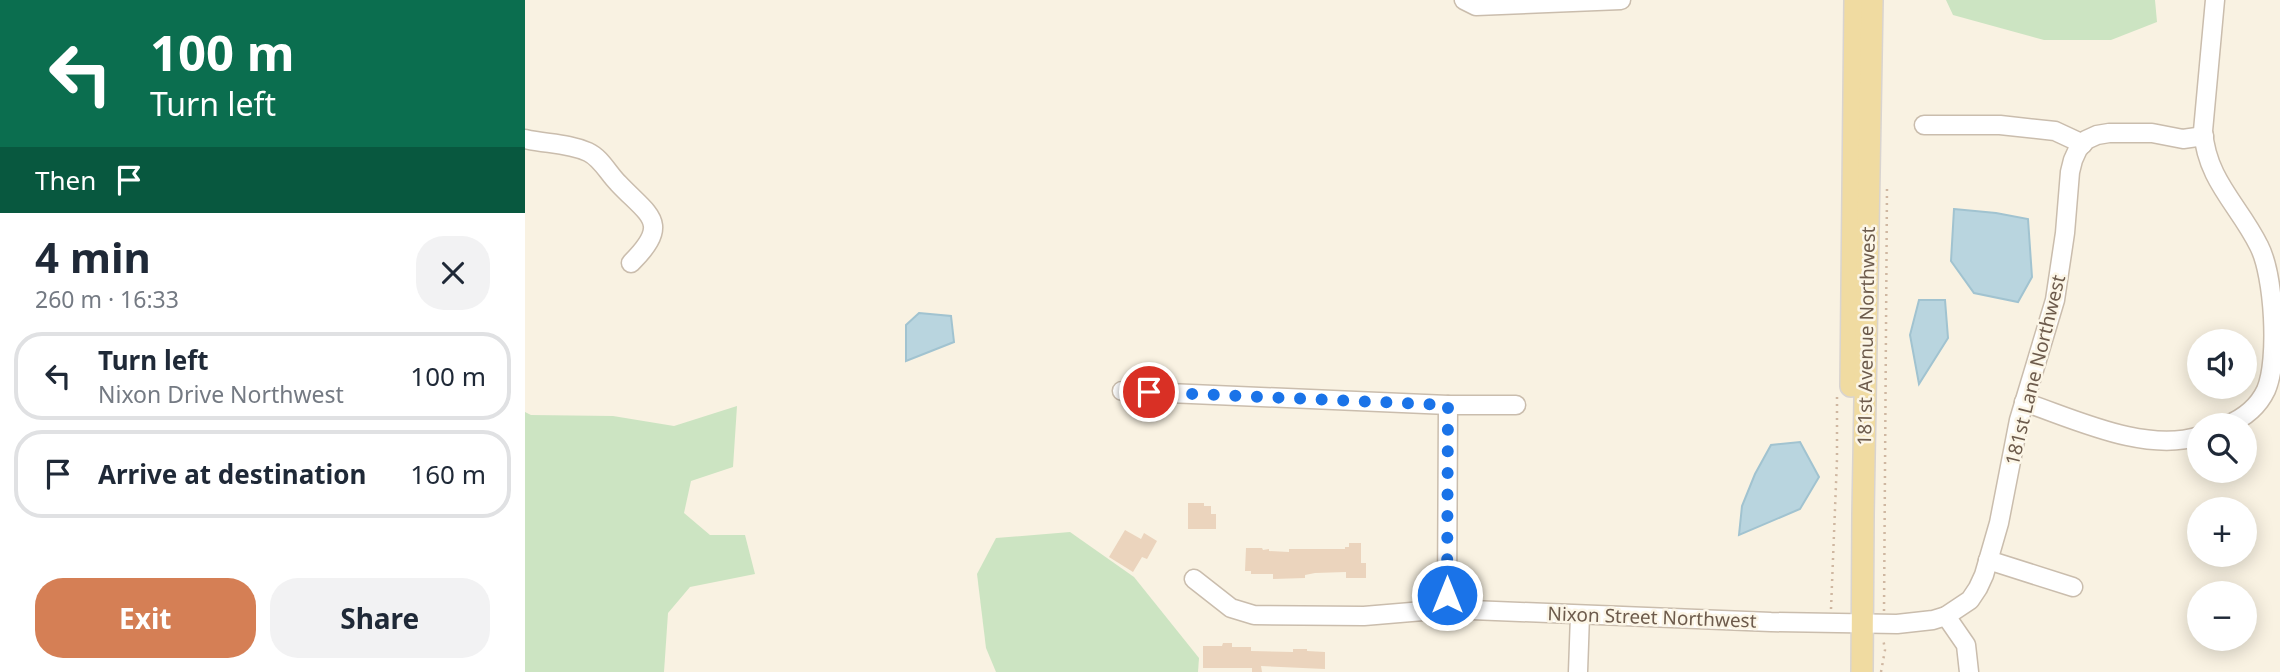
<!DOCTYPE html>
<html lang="en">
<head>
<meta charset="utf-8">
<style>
  body { margin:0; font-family:"Noto Sans",sans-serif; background:#f2f2f3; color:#1f2937; height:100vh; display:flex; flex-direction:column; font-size:26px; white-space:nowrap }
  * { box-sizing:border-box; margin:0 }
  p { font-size:23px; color:#747a83 }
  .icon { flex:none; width:38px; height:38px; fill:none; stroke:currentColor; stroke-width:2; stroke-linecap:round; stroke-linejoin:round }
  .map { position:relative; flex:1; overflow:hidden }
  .drawer { display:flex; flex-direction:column; background:#fff; width:525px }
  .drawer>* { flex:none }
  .hud { background:#0b6e4f; color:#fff; overflow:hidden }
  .buttons { position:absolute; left:1662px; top:329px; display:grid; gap:14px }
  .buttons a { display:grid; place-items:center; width:70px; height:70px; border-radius:50%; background:#fff; box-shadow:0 4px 18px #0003; font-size:35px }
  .pin { position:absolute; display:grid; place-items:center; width:60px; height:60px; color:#fff; margin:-30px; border:4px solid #fff; border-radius:50%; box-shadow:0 2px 7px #0007 }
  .me { position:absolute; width:77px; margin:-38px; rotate:0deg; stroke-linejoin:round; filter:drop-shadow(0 0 5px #0008) }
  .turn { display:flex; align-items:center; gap:24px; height:147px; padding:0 35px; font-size:32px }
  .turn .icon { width:91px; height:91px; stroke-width:2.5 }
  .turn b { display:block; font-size:49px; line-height:60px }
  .then { display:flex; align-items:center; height:66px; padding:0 35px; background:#0003; gap:14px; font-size:26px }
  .round { display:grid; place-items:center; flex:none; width:74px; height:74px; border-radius:28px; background:#f2f2f3 }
  .headline { display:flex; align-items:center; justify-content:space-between; height:119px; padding:0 35px }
  h1 { font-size:42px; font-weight:700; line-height:52px }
  .button { display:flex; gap:14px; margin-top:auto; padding:14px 35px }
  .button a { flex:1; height:80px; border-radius:28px; background:#d57f55; color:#fff; font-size:28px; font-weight:700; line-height:80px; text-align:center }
  .button a+a { background:#f2f2f3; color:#1f2937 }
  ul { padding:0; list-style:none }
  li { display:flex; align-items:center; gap:21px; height:88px; margin:0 14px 10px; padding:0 21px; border:4px solid #e0e1e3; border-radius:28px }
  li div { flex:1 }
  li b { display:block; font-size:26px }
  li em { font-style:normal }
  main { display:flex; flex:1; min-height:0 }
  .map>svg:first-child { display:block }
  .green { fill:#cce4c2 }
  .water { fill:#b9d5df; stroke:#a1c3d0; stroke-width:2 }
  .building { fill:#ebd4bd }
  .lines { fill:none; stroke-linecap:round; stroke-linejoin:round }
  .minor-casing { stroke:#cabdad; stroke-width:21 }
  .major-casing { stroke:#d9d4d0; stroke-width:24 }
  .path { stroke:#cfb7a1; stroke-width:2.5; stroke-dasharray:2 5; stroke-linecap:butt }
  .minor { stroke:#fff; stroke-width:18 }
  .major { stroke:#f0dba1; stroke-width:21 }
  .route { stroke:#1a73e8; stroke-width:12; stroke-dasharray:0 21.6 }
  .labels { text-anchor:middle; stroke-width:5; stroke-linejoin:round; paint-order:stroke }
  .street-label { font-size:19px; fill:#6d5b4c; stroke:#fcf6e7 }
</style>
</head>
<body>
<main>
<section class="drawer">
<div class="hud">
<div class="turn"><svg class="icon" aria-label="left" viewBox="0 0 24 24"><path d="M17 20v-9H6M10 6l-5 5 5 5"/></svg><div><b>100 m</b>Turn left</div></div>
<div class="then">Then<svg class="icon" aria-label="arrive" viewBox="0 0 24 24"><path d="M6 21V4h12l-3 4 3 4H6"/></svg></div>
</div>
<div class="headline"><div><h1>4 min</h1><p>260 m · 16:33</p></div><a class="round"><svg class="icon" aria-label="close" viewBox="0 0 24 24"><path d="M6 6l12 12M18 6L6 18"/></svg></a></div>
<ul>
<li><svg class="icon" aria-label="left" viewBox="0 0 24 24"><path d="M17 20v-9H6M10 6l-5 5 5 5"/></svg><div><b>Turn left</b><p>Nixon Drive Northwest</p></div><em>100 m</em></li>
<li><svg class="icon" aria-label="arrive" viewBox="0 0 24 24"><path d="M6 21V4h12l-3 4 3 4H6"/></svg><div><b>Arrive at destination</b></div><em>160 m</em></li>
</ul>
<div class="button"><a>Exit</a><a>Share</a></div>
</section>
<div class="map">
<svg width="1755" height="672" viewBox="0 0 1755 672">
  <rect width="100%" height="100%" fill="#f9f2e2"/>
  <g class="green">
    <path d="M1421 0H1630L1632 22 1586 40H1519L1428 15Z"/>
    <path d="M212 406 208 467 166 481 159 513 185 535H220L230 574 165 587 143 613 139 672H0V412L6 415 88 416 149 426Z"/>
    <path d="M545 532 609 577 674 658 673 672H471L461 648 452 574 471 538Z"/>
  </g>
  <g class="water">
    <path d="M1429 209 1471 213 1503 219 1507 277 1493 302 1449 293 1426 261Z"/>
    <path d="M1394 300H1420L1423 338 1394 384 1385 335Z"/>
    <path d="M394 313 426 316 429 342 381 361V325Z"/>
    <path d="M1275 442 1294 477 1275 509 1214 535 1217 506 1230 474 1246 445Z"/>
  </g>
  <g class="building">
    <path d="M663 503H679V506H686V514H691V529H663Z"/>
    <path d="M600 530 616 539 619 533 632 541 622 559 617 557 608 572 584 557Z"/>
    <path d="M824 543H836V563H841V578H821V572L790 573 780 575V578L748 579V574H726V571H720L721 548H737L738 550 744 549V551L764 552V549H820V547H824Z"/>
    <path d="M698 643H707V647H726V651L768 652V649H782V651L800 652V669L736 666 737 672H727V668H678V646H697Z"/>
  </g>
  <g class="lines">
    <defs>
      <g id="minor">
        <path d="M939 0 951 6 1096 0"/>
        <path d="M1690 0 1678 131C1682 181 1714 205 1734 246 1749 275 1754 360 1741 390 1733 407 1719 418 1702 425"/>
        <path d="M1399 125H1475L1530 131 1558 144"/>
        <path d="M0 139C21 144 43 143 63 152 76 158 83 173 93 183 124 216 147 222 106 263"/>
        <path d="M597 391 923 405H991"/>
        <path d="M1499 402C1552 420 1620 453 1675 436"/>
        <path d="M1463 560 1548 587"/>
        <path d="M669 579 706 608 729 615 839 616 922 609 1246 622 1372 624 1408 620 1421 616 1445 600 1453 588 1459 575 1474 523 1494 420 1530 300 1540 233 1545 172 1548 160 1553 149 1561 140 1572 135 1584 133H1627L1658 139 1679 136"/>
        <path d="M922 609 923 405"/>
        <path d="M1421 616 1441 645 1444 672"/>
        <path d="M1053 672 1055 615"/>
      </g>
      <g id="major">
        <path d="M1326 386 1330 0"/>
        <path d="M1337 672 1338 515 1347 0"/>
      </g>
    </defs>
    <use href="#minor" class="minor-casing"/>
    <use href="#major" class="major-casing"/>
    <g class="path">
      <path d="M1306 609 1312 459V395"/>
      <path d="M1359 611 1362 187"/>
      <path d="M1356 672 1360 650 1358 638"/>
    </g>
    <use href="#minor" class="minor"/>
    <use href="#major" class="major"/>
  </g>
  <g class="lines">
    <path class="route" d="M624 392 923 405 922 595"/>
  </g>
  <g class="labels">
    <g class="street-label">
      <text transform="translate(1341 336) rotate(-89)" y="7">181st Avenue Northwest</text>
      <text transform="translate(1510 370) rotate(-76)" y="7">181st Lane Northwest</text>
      <text transform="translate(1127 617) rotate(2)" y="7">Nixon Street Northwest</text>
    </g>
  </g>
</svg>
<div class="buttons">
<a><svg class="icon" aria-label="sound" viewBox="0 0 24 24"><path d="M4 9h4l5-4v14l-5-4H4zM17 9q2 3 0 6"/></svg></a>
<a><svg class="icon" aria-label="search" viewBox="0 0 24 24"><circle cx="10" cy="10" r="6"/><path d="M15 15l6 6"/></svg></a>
<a>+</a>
<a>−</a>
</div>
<div class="pin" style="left:624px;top:392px;background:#d93025"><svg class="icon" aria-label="arrive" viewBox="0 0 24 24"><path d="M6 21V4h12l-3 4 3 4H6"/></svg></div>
<svg class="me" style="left:922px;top:595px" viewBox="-20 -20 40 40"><circle r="17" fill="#1a73e8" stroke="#fff" stroke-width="3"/><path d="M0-11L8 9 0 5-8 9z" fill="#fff"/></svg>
</div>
</main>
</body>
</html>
